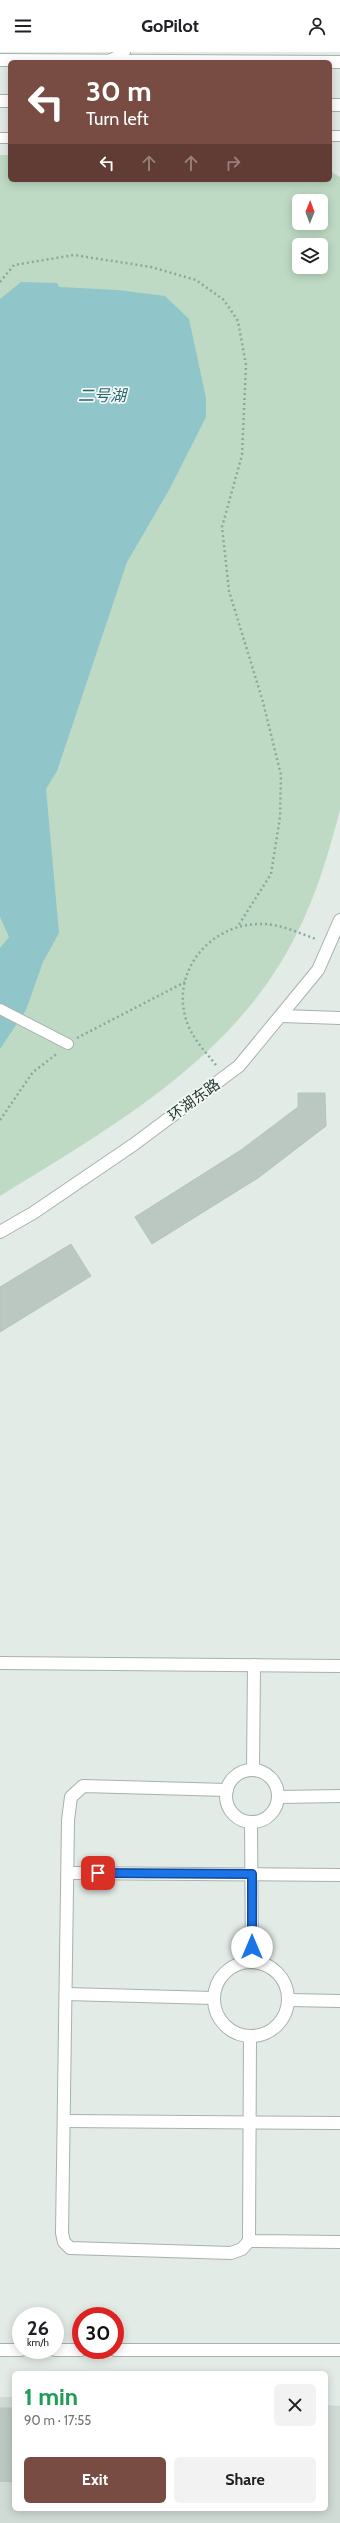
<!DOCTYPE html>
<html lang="en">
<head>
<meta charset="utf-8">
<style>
  body { margin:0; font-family:Cabin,"Noto Sans SC",sans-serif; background:#f2f2f2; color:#202124; height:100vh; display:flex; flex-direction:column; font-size:15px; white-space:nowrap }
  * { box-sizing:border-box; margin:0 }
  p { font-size:13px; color:#757577 }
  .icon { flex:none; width:22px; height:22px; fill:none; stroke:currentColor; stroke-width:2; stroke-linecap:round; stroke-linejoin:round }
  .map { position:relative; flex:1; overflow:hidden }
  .sheet { position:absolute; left:12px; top:2319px; width:316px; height:140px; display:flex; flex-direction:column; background:#fff; border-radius:6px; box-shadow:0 2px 10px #0003 }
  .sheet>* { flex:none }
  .guide { position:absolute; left:8px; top:8px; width:324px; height:122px; border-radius:6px; box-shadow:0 2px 10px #0003; background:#784b43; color:#fff; overflow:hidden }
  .needle { width:26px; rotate:1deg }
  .fabs { position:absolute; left:292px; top:142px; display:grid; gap:8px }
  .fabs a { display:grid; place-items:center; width:36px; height:36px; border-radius:6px; background:#fff; box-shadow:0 2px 10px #0003; font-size:20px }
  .speed { position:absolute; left:12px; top:2255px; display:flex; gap:8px; font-size:20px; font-weight:700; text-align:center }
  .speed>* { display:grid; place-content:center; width:52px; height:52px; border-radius:50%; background:#fff; box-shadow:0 2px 10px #0003; line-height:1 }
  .speed small { font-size:10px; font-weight:400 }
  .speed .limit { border:6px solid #d22; background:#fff; color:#111 }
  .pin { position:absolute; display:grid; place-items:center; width:34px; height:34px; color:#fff; margin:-17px; border-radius:8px; box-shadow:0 2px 6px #0006 }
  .me { position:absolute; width:44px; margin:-22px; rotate:0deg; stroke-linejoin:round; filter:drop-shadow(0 0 3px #0008) }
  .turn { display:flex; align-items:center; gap:14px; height:84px; padding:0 12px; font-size:18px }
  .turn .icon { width:52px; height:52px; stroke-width:2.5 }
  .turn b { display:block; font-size:28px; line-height:34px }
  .lanes { display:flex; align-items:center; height:38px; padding:0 12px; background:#0003; justify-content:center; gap:20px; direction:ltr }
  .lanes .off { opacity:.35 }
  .round { display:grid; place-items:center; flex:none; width:42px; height:42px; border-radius:6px; background:#f2f2f2 }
  .overview { display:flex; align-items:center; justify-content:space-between; height:68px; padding:0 12px }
  h1 { font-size:24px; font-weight:700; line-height:30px; color:#1e9e55 }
  .primary-button { display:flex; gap:8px; margin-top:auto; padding:8px 12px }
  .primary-button a { flex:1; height:46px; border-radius:6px; background:#784b43; color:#fff; font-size:16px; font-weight:700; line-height:46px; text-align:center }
  .primary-button a+a { background:#f2f2f2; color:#202124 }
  header { display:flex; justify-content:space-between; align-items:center; height:52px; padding:0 12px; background:#fff; font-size:18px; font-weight:700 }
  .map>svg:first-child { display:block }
  .built { fill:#d1dbd6 }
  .green { fill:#bedac4; fill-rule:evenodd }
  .water { fill:#90c5ca }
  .building { fill:#bbc8c2; stroke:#b6c4bd }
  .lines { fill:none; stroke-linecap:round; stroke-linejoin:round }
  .service-casing { stroke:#a6b2ad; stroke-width:12 }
  .minor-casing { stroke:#a6b2ad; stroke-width:14 }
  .tertiary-casing { stroke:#a6b2ad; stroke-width:14 }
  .secondary-casing { stroke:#a2b5ae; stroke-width:14 }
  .path { stroke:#86ab9d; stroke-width:2.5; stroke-dasharray:2 3; stroke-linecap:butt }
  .service { stroke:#fff; stroke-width:10 }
  .minor { stroke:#fff; stroke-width:12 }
  .tertiary { stroke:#fff; stroke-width:12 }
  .secondary { stroke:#fff; stroke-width:12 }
  .route-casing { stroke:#114b97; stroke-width:10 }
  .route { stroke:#1a73e8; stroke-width:7 }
  .labels { text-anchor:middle; stroke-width:3.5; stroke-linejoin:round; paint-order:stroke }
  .street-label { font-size:15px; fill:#243a33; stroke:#f3f8f5 }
  .water-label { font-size:16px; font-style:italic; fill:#256770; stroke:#f3f8f5 }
</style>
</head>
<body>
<header><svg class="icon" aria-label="menu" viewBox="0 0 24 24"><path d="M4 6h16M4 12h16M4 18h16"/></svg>GoPilot<svg class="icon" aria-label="person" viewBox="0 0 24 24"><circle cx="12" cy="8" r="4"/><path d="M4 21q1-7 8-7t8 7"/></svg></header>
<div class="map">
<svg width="340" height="2471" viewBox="0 0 340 2471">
  <rect width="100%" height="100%" fill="#e3ebe7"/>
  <path class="built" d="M0 2345H14V2457H326V2353L340 2354V2471H0Z"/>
  <path class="green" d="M0 103H10V128H330V119L340 125V758C329 800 316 844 296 883 234 1007 113 1074 0 1144ZM299 149H321V171H299ZM299 193H321V215H299Z"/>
  <path class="water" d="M21 230 57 231 59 235 118 238 165 244 189 267 206 346V365L169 438 127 510 57 719 46 737 59 881 43 910 26 958 0 997V896L9 885 0 865V247Z"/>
  <g class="building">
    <path d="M298 1041H325L326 1074 258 1126 152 1192 135 1165 241 1098 298 1055Z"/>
    <path d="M71 1192 91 1224 0 1280V1235Z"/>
    <path d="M0 2356H14V2430L0 2429Z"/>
  </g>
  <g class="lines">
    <defs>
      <g id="service">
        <path d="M107 9 125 0"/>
        <path d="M330 84H340"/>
        <path d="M0 86H10"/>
        <path d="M0 957 68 992"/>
      </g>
      <g id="minor">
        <path d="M282 964 340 966"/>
        <path d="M253 1717 254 1613"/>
        <circle cx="252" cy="1744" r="26"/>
        <path d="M227 1738 83 1734 71 1745 68 1768 62 2181 64 2190 70 2196 231 2201 242 2197 249 2189"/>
        <path d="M279 1745 340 1744"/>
        <path d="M251 1770 252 1910"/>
        <path d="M68 1821 340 1823"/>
        <circle cx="251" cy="1947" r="37"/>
        <path d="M66 1942 213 1946"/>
        <path d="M289 1948 340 1949"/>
        <path d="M250 1985 249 2189 340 2190"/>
        <path d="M64 2069 340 2071"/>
        <path d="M0 2298H21"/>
        <path d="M55 2298H81"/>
        <path d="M115 2298H340"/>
      </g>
      <g id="tertiary">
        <path d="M0 1180 33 1161 133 1093 239 1014 318 918 340 868"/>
        <path d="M0 1611 340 1614"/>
      </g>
      <g id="secondary">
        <path d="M0 8 340 10"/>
        <path d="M0 49H10"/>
        <path d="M330 53H340"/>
      </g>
    </defs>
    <use href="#service" class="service-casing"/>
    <use href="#minor" class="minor-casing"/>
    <use href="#tertiary" class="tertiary-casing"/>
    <use href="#secondary" class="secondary-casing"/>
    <g class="path">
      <path d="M0 230 14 213 74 203 151 215 196 228 224 248 238 269 246 313 242 403 222 475 229 539 263 650 281 723 280 765 271 822 238 874"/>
      <path d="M77 986 185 930"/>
      <path d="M216 1013C204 998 190 984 185 964 173 916 212 872 260 872 278 871 299 881 316 887"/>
      <path d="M0 1068 33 1020 58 1001"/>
    </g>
    <use href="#service" class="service"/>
    <use href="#minor" class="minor"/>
    <use href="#tertiary" class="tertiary"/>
    <use href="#secondary" class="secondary"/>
  </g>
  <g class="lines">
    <defs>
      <path id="route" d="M98 1821 252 1822V1895"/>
    </defs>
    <use href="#route" class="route-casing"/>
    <use href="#route" class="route"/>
  </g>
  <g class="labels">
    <g class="street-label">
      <text transform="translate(194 1048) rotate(-36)" y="5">环湖东路</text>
    </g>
    <g class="water-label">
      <text x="102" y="349">二号湖</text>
    </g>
  </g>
</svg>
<div class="fabs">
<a><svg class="needle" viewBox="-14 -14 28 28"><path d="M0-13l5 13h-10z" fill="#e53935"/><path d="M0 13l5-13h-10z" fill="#757577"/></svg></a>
<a><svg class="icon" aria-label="layers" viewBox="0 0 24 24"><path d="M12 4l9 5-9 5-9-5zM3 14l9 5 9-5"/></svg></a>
</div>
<div class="speed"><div>26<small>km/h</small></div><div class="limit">30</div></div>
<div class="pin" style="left:98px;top:1821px;background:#d93025"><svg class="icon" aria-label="arrive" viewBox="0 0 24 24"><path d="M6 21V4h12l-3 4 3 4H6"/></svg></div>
<svg class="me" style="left:252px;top:1895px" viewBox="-20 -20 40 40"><circle r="19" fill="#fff"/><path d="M0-13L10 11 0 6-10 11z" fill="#1a73e8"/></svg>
<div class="guide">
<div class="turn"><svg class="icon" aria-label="left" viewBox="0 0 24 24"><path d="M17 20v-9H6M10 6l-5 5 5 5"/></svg><div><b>30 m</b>Turn left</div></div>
<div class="lanes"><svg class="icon" aria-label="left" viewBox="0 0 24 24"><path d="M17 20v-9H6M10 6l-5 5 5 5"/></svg><svg class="icon off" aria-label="ahead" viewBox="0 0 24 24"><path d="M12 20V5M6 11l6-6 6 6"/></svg><svg class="icon off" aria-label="ahead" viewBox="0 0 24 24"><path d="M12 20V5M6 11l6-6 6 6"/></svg><svg class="icon off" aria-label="right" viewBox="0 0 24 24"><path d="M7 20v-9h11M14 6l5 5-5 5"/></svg></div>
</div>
<section class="sheet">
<div class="overview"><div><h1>1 min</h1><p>90 m · 17:55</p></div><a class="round"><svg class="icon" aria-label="close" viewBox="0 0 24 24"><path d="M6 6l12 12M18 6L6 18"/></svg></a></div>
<div class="primary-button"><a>Exit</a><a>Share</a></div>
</section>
</div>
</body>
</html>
